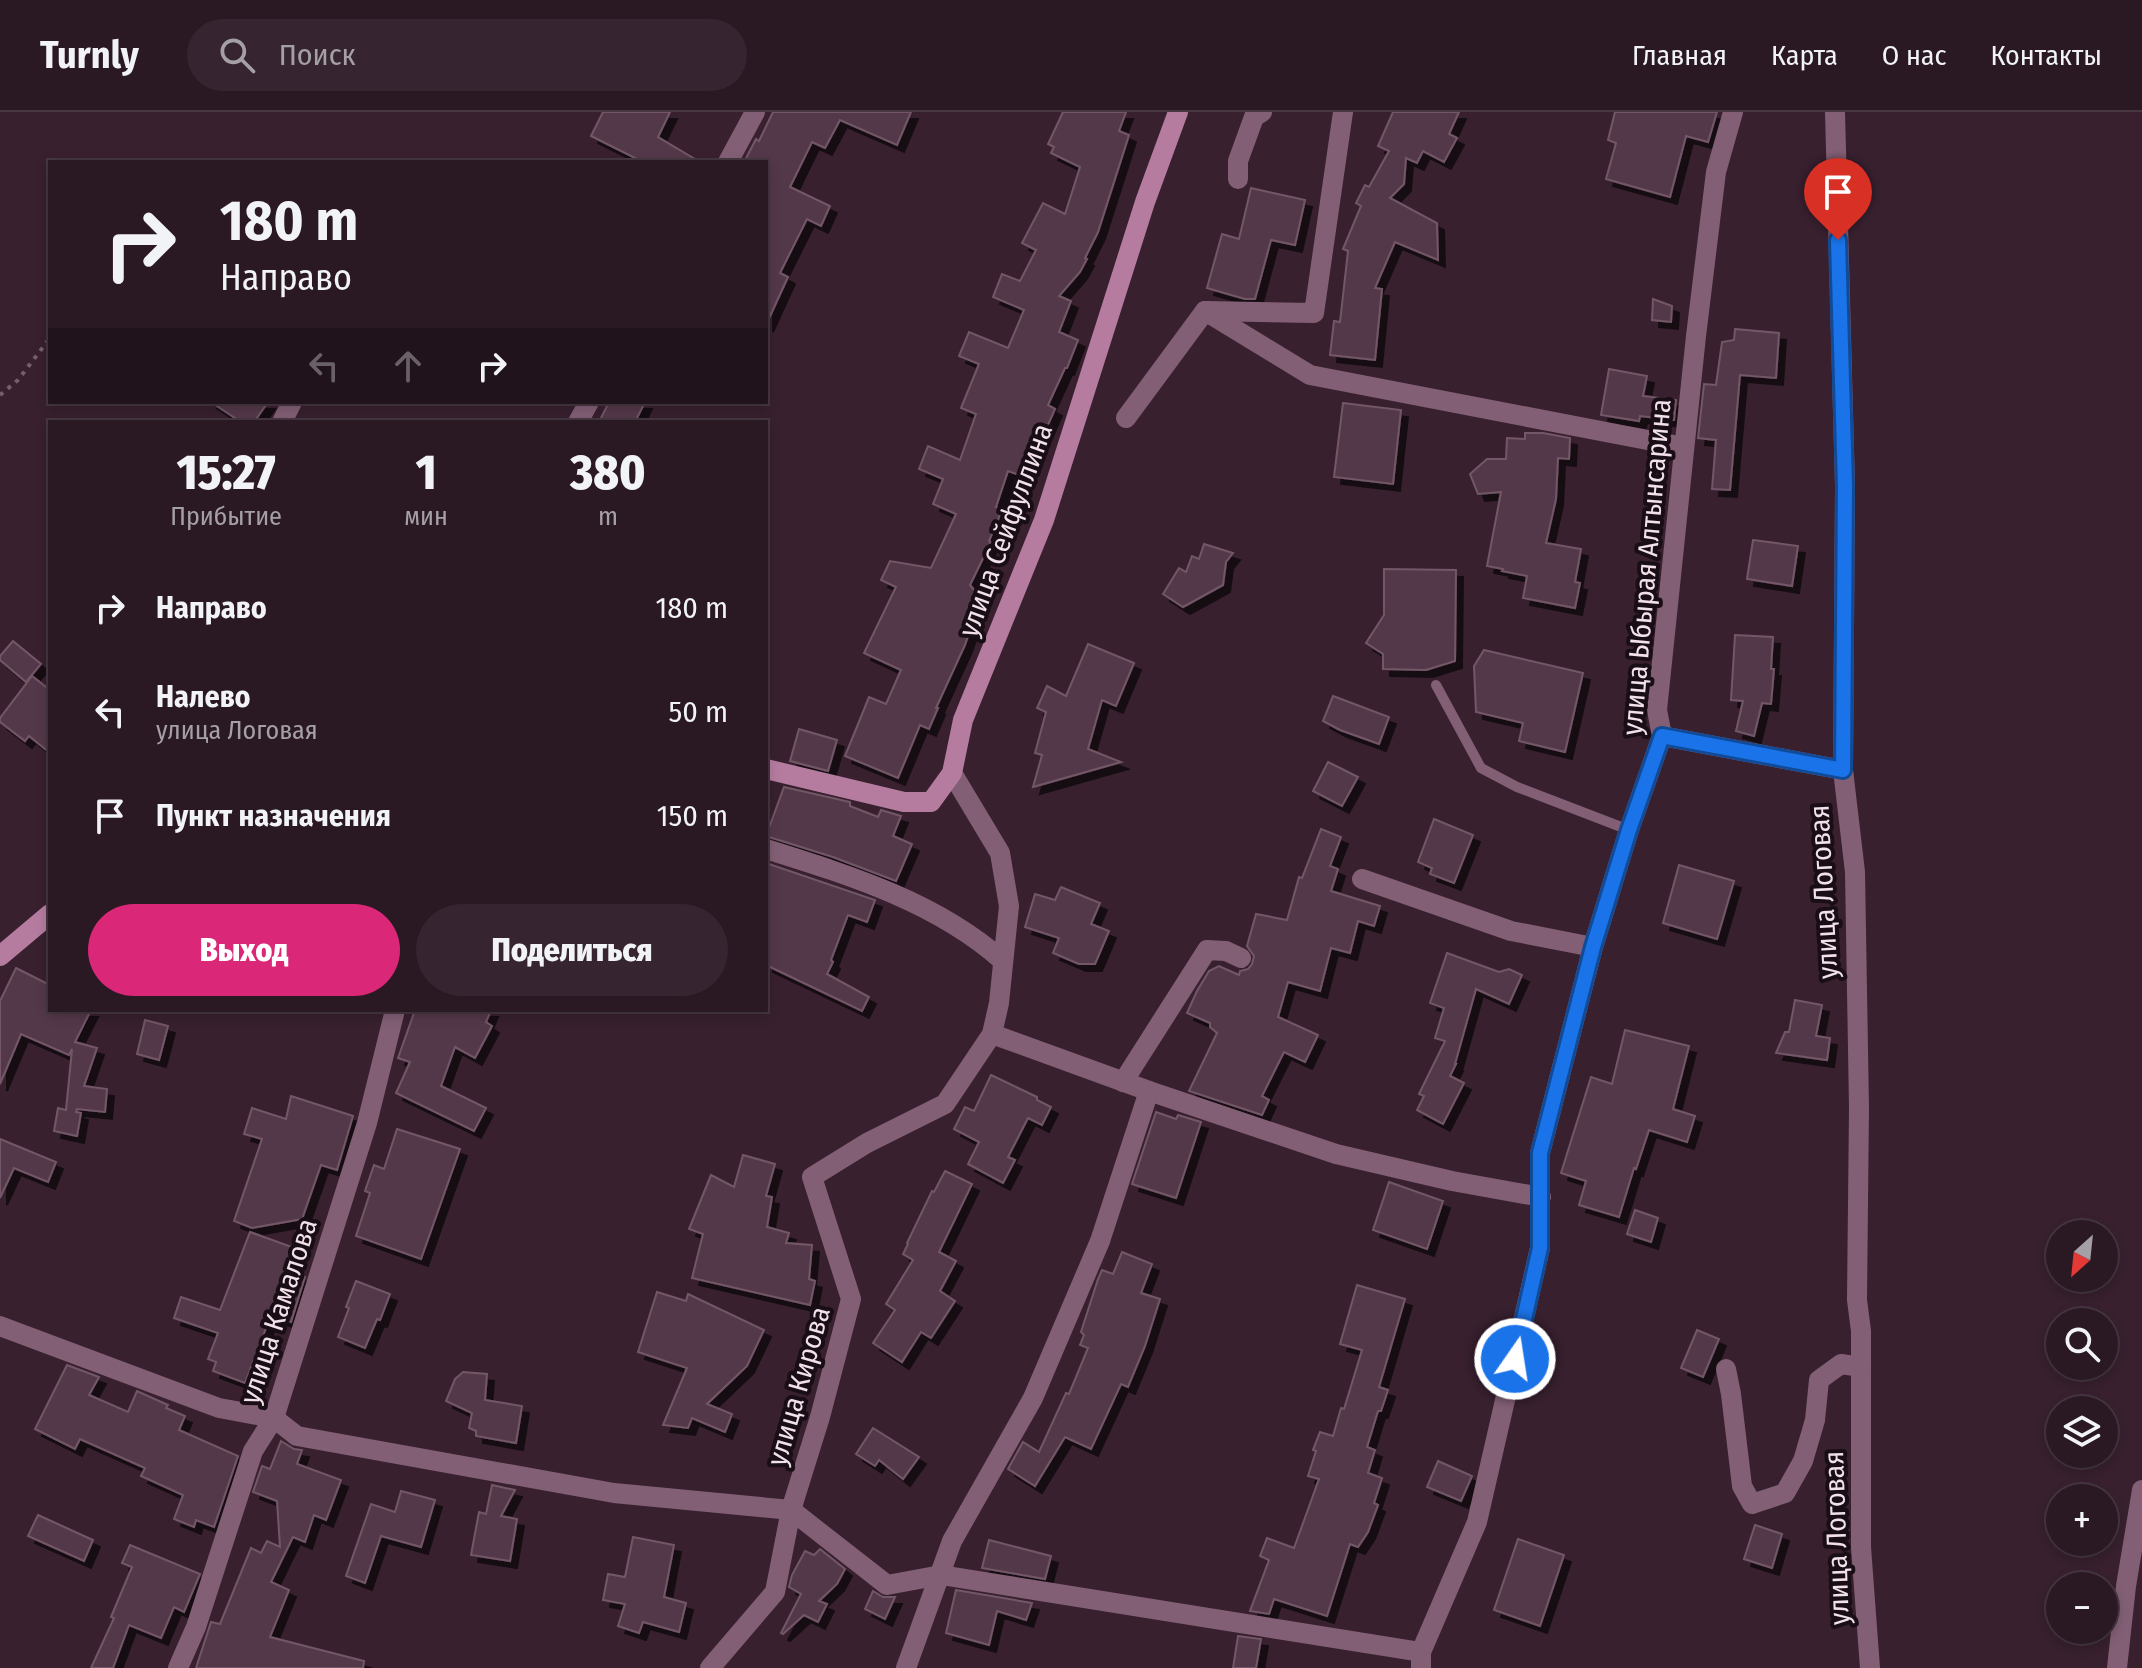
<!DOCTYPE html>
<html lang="ru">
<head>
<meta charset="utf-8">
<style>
  body { margin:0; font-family:"Fira Sans Condensed",sans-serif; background:#362530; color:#f1f3f6; height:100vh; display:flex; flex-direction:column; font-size:30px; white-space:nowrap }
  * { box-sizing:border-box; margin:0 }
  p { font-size:26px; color:#a5a0a6 }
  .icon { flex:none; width:44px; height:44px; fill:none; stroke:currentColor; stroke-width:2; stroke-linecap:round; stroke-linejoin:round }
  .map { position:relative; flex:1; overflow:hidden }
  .sheet { position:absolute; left:48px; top:308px; width:720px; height:592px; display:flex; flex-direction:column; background:#2a1823; border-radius:0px; box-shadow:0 4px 12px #0003,0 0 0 2px #463741 }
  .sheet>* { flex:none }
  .guide { position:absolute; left:48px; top:48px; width:720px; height:244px; border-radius:0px; box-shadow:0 4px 12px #0003,0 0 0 2px #463741; background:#2a1823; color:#f1f3f6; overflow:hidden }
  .needle { width:52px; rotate:207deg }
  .tools { position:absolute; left:2046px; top:1108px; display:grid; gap:16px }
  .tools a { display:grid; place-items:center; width:72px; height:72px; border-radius:50%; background:#2a1823; box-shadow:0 4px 12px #0003,0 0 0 2px #463741; font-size:40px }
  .pin { position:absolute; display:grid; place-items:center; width:68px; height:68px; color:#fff; margin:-82px -34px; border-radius:50% 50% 50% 0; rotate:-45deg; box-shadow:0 0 8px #0007 }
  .pin .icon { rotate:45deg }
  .me { position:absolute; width:88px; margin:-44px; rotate:13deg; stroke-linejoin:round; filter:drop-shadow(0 0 6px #0008) }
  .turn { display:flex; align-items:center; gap:28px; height:168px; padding:0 40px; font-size:36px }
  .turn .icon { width:104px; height:104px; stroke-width:2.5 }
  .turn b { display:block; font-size:56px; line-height:68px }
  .lanes { display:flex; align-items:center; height:76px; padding:0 40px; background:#0003; justify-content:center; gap:40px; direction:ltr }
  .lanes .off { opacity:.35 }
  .eta { display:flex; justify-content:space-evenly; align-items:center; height:136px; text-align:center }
  .eta b { font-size:48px; font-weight:800; line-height:56px }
  .action { display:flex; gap:16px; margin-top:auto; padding:16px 40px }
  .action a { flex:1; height:92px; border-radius:48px; background:#db2777; color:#fff; font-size:32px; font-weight:800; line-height:92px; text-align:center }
  .action a+a { background:#362530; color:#f1f3f6 }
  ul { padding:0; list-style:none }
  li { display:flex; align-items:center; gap:24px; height:104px; padding:0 40px }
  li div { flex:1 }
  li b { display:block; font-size:30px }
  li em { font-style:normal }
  header { display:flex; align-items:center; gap:48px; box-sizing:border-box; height:112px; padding:0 40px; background:#2a1823; border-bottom:2px solid #463741 }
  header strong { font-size:38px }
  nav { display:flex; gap:44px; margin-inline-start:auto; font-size:28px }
  .search { width:560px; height:72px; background:#362530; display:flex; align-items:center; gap:20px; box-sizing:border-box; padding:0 28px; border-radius:44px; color:#a5a0a6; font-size:30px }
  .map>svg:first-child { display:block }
  .building { fill:#533949; stroke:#735768; stroke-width:2; filter:url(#shadow) }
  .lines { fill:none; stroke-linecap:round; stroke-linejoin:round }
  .path { stroke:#755f6c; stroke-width:4; stroke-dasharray:4 6; stroke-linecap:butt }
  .lane { stroke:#825f75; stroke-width:10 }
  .street { stroke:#825f75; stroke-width:20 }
  .secondary { stroke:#b57ca0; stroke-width:20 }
  .route-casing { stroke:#114b97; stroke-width:20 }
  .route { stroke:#1a73e8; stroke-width:14 }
  .labels { text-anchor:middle; stroke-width:8; stroke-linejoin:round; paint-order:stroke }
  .street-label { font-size:28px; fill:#f2e1eb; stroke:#190e15 }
</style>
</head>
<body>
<header>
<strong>Turnly</strong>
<div class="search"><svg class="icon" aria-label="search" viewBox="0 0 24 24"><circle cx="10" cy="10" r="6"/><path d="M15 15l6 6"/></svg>Поиск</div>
<nav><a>Главная</a><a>Карта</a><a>О нас</a><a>Контакты</a></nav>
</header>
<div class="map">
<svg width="2142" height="1556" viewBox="0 0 2142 1556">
  <defs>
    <filter id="shadow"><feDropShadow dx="7" dy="7" stdDeviation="0" flood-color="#0009"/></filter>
  </defs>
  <rect width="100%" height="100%" fill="#38202f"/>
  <g class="building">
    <path d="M603 0H670L658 25 700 50H643L591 24Z"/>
    <path d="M773 0H911L897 33 840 8 825 36 812 30 790 75 830 94 821 114 807 107 780 161 788 165 766 213V50H744L756 27 759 29Z"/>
    <path d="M1063 0H1126L1119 19 1129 23 1098 120 1085 146 1087 147 1080 160 1059 184 1071 189 1059 220 1078 228 1067 256H1065L1048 293 1055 297 1025 365 1008 359 996 395 1002 398 989 429 991 430 970 473 981 486 965 533 936 596H938L929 617 920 613 898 666 845 644 869 585 886 592 901 558 864 541 896 475 881 468 890 449 931 456 956 402 933 392 943 367 919 357 928 334 960 348 976 302 961 296 979 252 959 244 969 220 1008 236 1024 198 993 185 1002 162 1020 169 1036 138 1022 131 1043 91 1065 102 1080 55 1051 41 1054 35 1048 32Z"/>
    <path d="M1393 0H1459L1449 22 1457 26 1444 50 1423 39 1417 51 1406 46 1404 72 1390 86 1437 111 1438 148 1395 130 1375 176 1382 177 1375 248 1330 243 1334 209 1340 210 1348 139 1343 137 1361 94 1356 91 1365 73 1369 75 1389 39 1378 34Z"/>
    <path d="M1615 0H1717L1708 30 1686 24 1670 85 1606 67 1616 31 1608 28Z"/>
    <path d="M1251 76 1305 88 1295 133 1271 128 1255 187H1245L1207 176 1222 122 1239 127Z"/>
    <path d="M1653 187 1672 194 1671 210 1652 208Z"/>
    <path d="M1735 217 1779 221 1776 266 1740 263 1730 378 1712 377 1716 328 1698 326 1704 272 1716 273 1722 230 1734 228Z"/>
    <path d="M1609 257 1647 264 1643 284 1676 288 1674 308 1640 304 1639 309 1601 303Z"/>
    <path d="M211 290H268L254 310H241Z"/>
    <path d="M609 290H645L635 310H599Z"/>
    <path d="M1343 291 1401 298 1393 372 1334 365Z"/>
    <path d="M1525 321H1543L1570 326 1569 347 1558 346 1556 387 1546 431 1581 437 1575 470 1580 471 1575 496 1523 486 1527 464 1502 459 1503 457 1487 454 1501 380 1478 382 1470 362 1487 347H1506L1507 326 1525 327Z"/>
    <path d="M1753 428 1798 434 1792 474 1747 467Z"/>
    <path d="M1204 432 1233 441 1226 450 1223 473 1183 495 1163 482 1179 456 1186 460 1192 444 1199 447Z"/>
    <path d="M1384 457 1456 458 1455 549 1426 558 1383 557V542L1366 531 1384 503Z"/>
    <path d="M1735 523 1773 525 1771 557H1774L1771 592 1762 591 1754 624 1736 619 1743 589 1731 588Z"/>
    <path d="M13 529 41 552 26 570 0 548V544Z"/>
    <path d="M1088 532 1134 551 1116 594 1102 588 1088 637 1121 650 1033 675 1042 643 1035 641 1046 600 1037 596 1047 574 1066 584Z"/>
    <path d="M1484 538 1583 561 1565 640 1519 629 1523 611 1476 600 1474 554Z"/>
    <path d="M32 564 50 578V641L29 624 25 629 0 610V606Z"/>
    <path d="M1333 584 1389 605 1379 632 1340 618 1323 609Z"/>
    <path d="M799 617 837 628 828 659 790 649Z"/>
    <path d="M1328 650 1358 665 1342 694 1313 679Z"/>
    <path d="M784 675 850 690V694L878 705 881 698 901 704 893 724 912 732 896 769 833 745 766 724Z"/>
    <path d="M1434 707 1473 723 1454 771 1430 762 1432 756 1418 750Z"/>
    <path d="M1321 717 1341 725 1330 754 1338 757 1331 779 1380 794 1374 814 1358 809 1350 841 1331 836 1320 879 1288 870 1278 905 1318 923 1305 950 1284 940 1262 984 1269 988 1262 1003 1189 979 1217 921 1210 915V911L1187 901 1197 879 1209 859 1219 854 1239 863 1240 859 1248 857 1252 852 1254 844 1247 834 1256 802 1287 808 1299 765 1302 766Z"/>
    <path d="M766 751 875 788 867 810 848 803 831 848 833 850 827 862 869 885 862 899 766 853Z"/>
    <path d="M1679 753 1734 769 1717 827 1663 811Z"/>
    <path d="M1061 775 1100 791 1091 812 1109 819 1095 852H1079L1053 841 1059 826 1025 815 1035 782 1055 788Z"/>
    <path d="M1447 841 1499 860 1509 857 1522 863 1509 892 1476 877 1455 952H1456L1450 964 1464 971 1443 1012 1417 998 1424 984 1419 982 1445 929 1435 926 1444 896 1430 891Z"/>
    <path d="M16 856 50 873V898H91L75 930 97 936 84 974 107 977 105 1000 77 997 76 1000 81 1001 77 1024 54 1019 58 996 66 998 72 937 69 943 21 922 0 972V889Z"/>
    <path d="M1795 888 1822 893 1816 924 1830 926 1827 948 1776 941 1785 920H1789Z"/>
    <path d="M415 898H491L486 910 492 914 475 946 455 935 441 974 486 996 474 1019 396 981 410 950 398 946Z"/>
    <path d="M145 908 168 914 159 948 137 942Z"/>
    <path d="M1625 918 1689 934 1673 997 1695 1004 1687 1030 1649 1018 1636 1057 1634 1056 1619 1105 1579 1093 1586 1069 1561 1061 1591 965 1612 972Z"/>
    <path d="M991 963 1037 985V988L1051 995 1042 1013 1028 1006 1008 1045 1015 1048 1003 1071 968 1052 979 1030 954 1017 965 995 974 999Z"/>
    <path d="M291 984 353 1004 337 1058 321 1053 302 1107 252 1116 234 1109 262 1027 244 1022 252 996 286 1007Z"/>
    <path d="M1156 1000 1176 1007 1178 1003 1201 1010 1176 1086 1132 1072Z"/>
    <path d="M397 1017 460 1037 421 1147 356 1124 370 1081 365 1079 374 1053 384 1057Z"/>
    <path d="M0 1027 56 1050 48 1070 14 1056 0 1086Z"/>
    <path d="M743 1043 775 1052 766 1084 772 1085 767 1115 789 1121 786 1131 812 1133 809 1167 815 1169 810 1193 692 1166 703 1122 689 1117 711 1063 734 1075Z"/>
    <path d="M945 1059 972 1072 939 1140 956 1149 940 1179 955 1189 931 1226 921 1220 902 1250 873 1231 895 1198 886 1192 913 1148 903 1142 908 1132 907 1131 932 1079 934 1080Z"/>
    <path d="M1389 1070 1443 1089 1427 1137 1373 1118Z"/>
    <path d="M1635 1098 1658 1106 1651 1130 1627 1122Z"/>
    <path d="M250 1120 292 1135 284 1158 305 1165 291 1210 271 1203 245 1271 213 1259 216 1250 208 1247 218 1221 174 1206 181 1185 220 1198Z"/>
    <path d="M1122 1140 1152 1152 1141 1181 1160 1187 1145 1234 1128 1275 1121 1272 1091 1337 1065 1325 1035 1374 1008 1357 1023 1330 1039 1340 1066 1281 1069 1282 1088 1236 1080 1233 1084 1223 1081 1220 1098 1167 1102 1158 1113 1162Z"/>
    <path d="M356 1169 390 1182 380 1208 377 1207 365 1236 338 1225 349 1196 346 1195Z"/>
    <path d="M1357 1173 1405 1187 1379 1275 1388 1278 1381 1299H1378L1367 1335 1375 1338 1368 1361 1382 1366 1374 1391 1378 1393 1368 1420 1358 1435 1350 1432 1327 1504 1274 1487 1269 1502 1250 1499 1269 1448 1260 1444 1267 1426 1294 1436 1319 1367 1308 1364 1316 1339 1313 1338 1320 1320 1333 1324 1341 1296 1344 1297 1362 1238 1340 1232Z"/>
    <path d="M657 1180 686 1189 688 1182 764 1218 747 1254 707 1292 732 1302 725 1320 692 1306 688 1316 663 1313 687 1256 638 1240Z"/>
    <path d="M1697 1218 1719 1227 1703 1265 1681 1256Z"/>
    <path d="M67 1253 99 1265 89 1283 128 1300 137 1279 168 1293 166 1296 185 1304 179 1318 238 1344 214 1415 196 1408 194 1415 174 1407 183 1383 141 1364 145 1356 80 1327 75 1337 35 1317Z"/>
    <path d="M463 1260 487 1262 485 1288 522 1294 516 1331 476 1324V1319L469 1316 472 1301 446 1289 455 1267Z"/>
    <path d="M873 1316 919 1345 903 1367 879 1348 875 1354 856 1342Z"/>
    <path d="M281 1329 294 1337 302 1338 297 1352 341 1368 326 1408 314 1403 305 1430 293 1425 271 1470 289 1478 270 1525 364 1549 363 1556H196L211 1510 220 1512 251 1436 261 1441 267 1429 280 1435 277 1389 253 1380 262 1354 270 1357Z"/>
    <path d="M1438 1349 1472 1364 1461 1389 1427 1375Z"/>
    <path d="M492 1373 515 1378 501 1404 517 1407 510 1449 471 1443 479 1400 486 1402Z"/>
    <path d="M401 1379 435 1388 421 1435 381 1424 365 1471 346 1464 371 1392 395 1400Z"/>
    <path d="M38 1403 93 1428 84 1449 28 1424Z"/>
    <path d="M1755 1413 1782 1422 1772 1456 1744 1447Z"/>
    <path d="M633 1425 674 1433 664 1485 686 1491 679 1520 643 1510 639 1521 618 1514 625 1492 603 1488 608 1462 625 1465Z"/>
    <path d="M1518 1427 1564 1443 1540 1514 1494 1498Z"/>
    <path d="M989 1428 1051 1444 1045 1467 982 1456Z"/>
    <path d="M130 1433 200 1462 184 1500 174 1495 161 1526 129 1513 113 1556H91L114 1506 111 1505 132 1455 122 1451Z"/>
    <path d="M820 1437 845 1457 837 1472 819 1489 827 1492 818 1510 804 1503 783 1522 781 1521 801 1482 789 1475 792 1463 805 1439 814 1443Z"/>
    <path d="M956 1478 1032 1491 1026 1508 997 1499 989 1533 946 1521Z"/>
    <path d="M873 1479 883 1485H895L885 1507 865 1497Z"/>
    <path d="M1238 1524 1261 1527 1256 1556H1233Z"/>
  </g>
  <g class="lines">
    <path class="path" d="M0 283 18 268 50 226"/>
    <path class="lane" d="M1436 573 1481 656 1517 675 1629 718"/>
    <g class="street">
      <path d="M1835 0 1845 374 1843 658 1855 760 1859 996 1857 1188 1861 1219V1435L1870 1556"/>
      <path d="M728 50 755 0"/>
      <path d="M1238 67V49L1254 5 1262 0"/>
      <path d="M1205 199 1310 263 1684 335"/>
      <path d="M1126 306 1205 199 1314 201 1343 0"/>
      <path d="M282 310 292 290"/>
      <path d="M578 310 589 290"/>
      <path d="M1662 624 1843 658"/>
      <path d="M766 737C849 763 937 790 1003 849"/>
      <path d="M1362 767 1511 819 1593 835"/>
      <path d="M992 922 1149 979 1336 1042 1452 1069 1541 1085"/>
      <path d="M1123 970 1207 838 1226 839 1241 846"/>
      <path d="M0 1214 219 1296 274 1306 297 1324 614 1381 791 1398 887 1473 941 1463 1421 1540"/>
      <path d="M1726 1257 1731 1282 1742 1374 1752 1392 1785 1381 1803 1349 1815 1308 1819 1268 1841 1252 1861 1255"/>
      <path d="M178 1556 196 1515 253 1339 274 1306 367 1011 395 898"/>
      <path d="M710 1556 775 1480 791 1398 820 1305 851 1187 812 1065 867 1031 945 992 992 922 999 891 1009 794 1000 741 952 661"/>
      <path d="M906 1556 952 1429 1033 1286 1100 1129 1149 979"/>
      <path d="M1421 1556V1540L1477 1410 1540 1136V1041L1593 835 1629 718 1662 624 1657 598 1696 224 1716 60 1733 0"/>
      <path d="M2117 1556 2126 1474 2142 1378"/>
    </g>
    <g class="secondary">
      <path d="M766 657 904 690H931L952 661 963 608 1044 408 1145 90 1178 0"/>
      <path d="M0 844 50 802"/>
    </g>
  </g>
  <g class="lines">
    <defs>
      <path id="route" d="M1515 1247 1540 1136V1041L1593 835 1629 718 1662 624 1843 658 1845 374 1838 128"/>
    </defs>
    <use href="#route" class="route-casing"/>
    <use href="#route" class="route"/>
  </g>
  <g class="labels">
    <g class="street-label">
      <text transform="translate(1005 418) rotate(-70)" y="10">улица Сейфуллина</text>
      <text transform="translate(1646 455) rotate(-85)" y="10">улица Ыбырая Алтынсарина</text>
      <text transform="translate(1823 780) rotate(-93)" y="10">улица Логовая</text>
      <text transform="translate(278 1199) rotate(-72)" y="10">улица Камалова</text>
      <text transform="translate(798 1274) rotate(-74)" y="10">улица Кирова</text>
      <text transform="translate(1836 1426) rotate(-92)" y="10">улица Логовая</text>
    </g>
  </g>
</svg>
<div class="tools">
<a><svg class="needle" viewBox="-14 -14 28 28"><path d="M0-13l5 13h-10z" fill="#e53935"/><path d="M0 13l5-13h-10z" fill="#a5a0a6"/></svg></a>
<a><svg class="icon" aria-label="search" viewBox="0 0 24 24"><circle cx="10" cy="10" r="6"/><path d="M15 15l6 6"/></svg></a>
<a><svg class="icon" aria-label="layers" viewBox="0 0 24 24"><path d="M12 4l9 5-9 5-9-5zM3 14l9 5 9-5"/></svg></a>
<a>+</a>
<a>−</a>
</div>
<div class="pin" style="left:1838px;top:128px;background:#d93025"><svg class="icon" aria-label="arrive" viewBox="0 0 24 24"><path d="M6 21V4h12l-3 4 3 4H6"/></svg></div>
<svg class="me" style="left:1515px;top:1247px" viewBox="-20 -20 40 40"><circle r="17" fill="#1a73e8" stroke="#fff" stroke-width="3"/><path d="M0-11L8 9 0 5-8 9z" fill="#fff"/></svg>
<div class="guide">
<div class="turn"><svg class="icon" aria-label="right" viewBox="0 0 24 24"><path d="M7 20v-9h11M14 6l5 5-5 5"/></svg><div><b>180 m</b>Направо</div></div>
<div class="lanes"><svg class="icon off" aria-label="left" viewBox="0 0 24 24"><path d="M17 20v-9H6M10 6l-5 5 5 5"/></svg><svg class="icon off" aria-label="ahead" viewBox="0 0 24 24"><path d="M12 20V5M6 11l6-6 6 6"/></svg><svg class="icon" aria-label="right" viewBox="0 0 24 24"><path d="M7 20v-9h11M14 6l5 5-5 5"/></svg></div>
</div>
<section class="sheet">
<div class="eta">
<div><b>15:27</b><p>Прибытие</p></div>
<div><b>1</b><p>мин</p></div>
<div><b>380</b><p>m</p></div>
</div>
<ul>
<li><svg class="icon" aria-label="right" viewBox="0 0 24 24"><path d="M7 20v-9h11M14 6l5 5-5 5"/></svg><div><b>Направо</b></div><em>180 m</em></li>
<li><svg class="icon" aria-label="left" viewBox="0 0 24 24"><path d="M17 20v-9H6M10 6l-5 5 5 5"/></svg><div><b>Налево</b><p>улица Логовая</p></div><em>50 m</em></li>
<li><svg class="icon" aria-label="arrive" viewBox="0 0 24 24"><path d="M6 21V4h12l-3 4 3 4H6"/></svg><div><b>Пункт назначения</b></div><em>150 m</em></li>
</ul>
<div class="action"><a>Выход</a><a>Поделиться</a></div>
</section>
</div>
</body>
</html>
